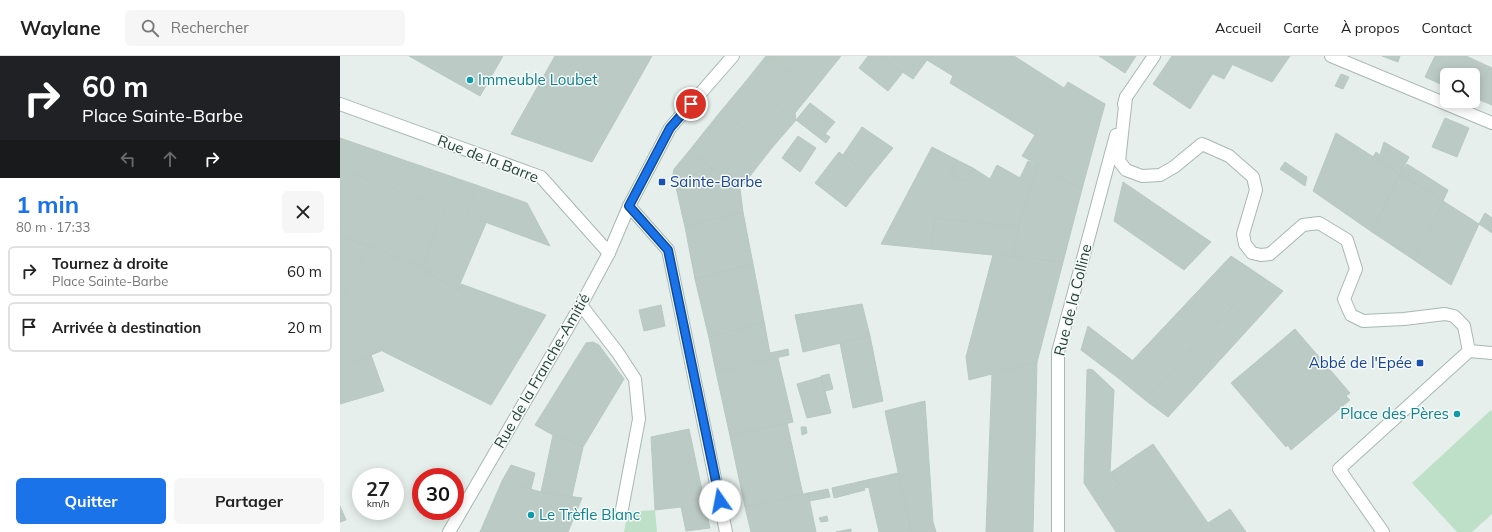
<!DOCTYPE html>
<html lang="fr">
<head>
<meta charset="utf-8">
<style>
  body { margin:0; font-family:Mulish,sans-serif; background:#f6f6f6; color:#222; height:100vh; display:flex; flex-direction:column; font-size:15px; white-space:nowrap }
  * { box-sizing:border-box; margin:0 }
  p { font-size:13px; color:#767676 }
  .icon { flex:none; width:22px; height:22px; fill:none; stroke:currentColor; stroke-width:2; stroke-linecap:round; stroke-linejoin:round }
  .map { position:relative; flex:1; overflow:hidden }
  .drawer { display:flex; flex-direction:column; background:#fff; width:340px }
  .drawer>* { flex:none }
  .banner { background:#202124; color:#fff; overflow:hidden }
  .controls { position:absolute; left:1100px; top:12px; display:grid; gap:8px }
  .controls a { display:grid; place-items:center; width:40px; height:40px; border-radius:6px; background:#fff; box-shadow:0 2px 10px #0003; font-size:20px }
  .speed { position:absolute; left:12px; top:412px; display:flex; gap:8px; font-size:20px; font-weight:700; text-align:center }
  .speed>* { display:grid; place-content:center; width:52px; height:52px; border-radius:50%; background:#fff; box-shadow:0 2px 10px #0003; line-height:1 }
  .speed small { font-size:10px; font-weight:400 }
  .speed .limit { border:6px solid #d22; background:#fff; color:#111 }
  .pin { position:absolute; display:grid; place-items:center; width:34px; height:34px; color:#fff; margin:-17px; border:2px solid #fff; border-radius:50%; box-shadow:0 1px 4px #0007 }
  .me { position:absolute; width:44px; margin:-22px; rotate:348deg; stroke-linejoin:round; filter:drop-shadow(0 0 3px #0008) }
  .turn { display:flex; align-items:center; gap:14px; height:84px; padding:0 16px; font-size:18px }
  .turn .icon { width:52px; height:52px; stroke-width:2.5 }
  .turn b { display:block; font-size:28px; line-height:34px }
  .lanes { display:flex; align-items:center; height:38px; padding:0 16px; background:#0003; justify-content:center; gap:20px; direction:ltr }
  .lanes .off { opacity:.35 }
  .round { display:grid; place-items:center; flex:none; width:42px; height:42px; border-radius:6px; background:#f6f6f6 }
  .overview { display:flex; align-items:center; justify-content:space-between; height:68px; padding:0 16px }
  h1 { font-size:24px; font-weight:700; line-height:30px; color:#1a73e8 }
  .cta { display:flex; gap:8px; margin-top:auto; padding:8px 16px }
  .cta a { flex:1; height:46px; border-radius:6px; background:#1a73e8; color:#fff; font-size:16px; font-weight:700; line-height:46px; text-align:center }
  .cta a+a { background:#f6f6f6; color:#222 }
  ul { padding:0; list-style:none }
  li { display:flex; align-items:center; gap:12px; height:50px; margin:0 8px 6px; padding:0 8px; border:2px solid #e0e0e0; border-radius:6px }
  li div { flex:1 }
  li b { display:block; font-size:15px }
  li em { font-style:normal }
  header { display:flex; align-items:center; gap:24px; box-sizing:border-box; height:56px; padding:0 20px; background:#fff; border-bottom:1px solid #e0e0e0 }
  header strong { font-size:19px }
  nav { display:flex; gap:22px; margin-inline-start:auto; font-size:14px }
  .search { width:280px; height:36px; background:#f6f6f6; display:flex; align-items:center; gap:10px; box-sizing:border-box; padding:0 14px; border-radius:6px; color:#767676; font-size:15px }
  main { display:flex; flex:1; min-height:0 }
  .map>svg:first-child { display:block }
  .green { fill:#bfe0c8 }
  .building { fill:#bbcac4; stroke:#b8c9c2 }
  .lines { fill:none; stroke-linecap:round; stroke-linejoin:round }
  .lane-casing { stroke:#a8b8b2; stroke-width:14 }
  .street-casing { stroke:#a8b8b2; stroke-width:14 }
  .lane { stroke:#fff; stroke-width:12 }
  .street { stroke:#fff; stroke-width:12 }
  .route-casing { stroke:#114b97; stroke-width:10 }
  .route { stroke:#1a73e8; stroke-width:7 }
  .culture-dot { fill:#0f9aa8; stroke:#f7fbf9; stroke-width:1.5 }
  .transit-dot { fill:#1a4fb4; stroke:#f7fbf9; stroke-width:1.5 }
  .labels { text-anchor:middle; stroke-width:3; stroke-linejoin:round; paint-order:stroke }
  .culture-label { font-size:15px; fill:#0d838f; stroke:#f7fbf9; text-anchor:start }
  .street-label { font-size:15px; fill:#24423a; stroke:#f7fbf9 }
  .transit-label { font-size:15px; fill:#164399; stroke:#f7fbf9; text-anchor:start }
</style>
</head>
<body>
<header>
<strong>Waylane</strong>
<div class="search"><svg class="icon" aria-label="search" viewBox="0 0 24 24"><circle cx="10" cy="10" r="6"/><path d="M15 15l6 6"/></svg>Rechercher</div>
<nav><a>Accueil</a><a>Carte</a><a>À propos</a><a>Contact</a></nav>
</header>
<main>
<section class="drawer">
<div class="banner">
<div class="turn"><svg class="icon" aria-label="right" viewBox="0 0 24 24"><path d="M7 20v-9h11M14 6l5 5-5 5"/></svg><div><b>60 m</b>Place Sainte-Barbe</div></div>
<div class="lanes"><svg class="icon off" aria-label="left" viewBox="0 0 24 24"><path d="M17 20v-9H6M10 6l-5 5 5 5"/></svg><svg class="icon off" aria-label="ahead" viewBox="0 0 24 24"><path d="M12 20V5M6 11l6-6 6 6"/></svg><svg class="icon" aria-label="right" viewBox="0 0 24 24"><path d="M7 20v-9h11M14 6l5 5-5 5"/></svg></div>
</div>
<div class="overview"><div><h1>1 min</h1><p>80 m · 17:33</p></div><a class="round"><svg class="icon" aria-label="close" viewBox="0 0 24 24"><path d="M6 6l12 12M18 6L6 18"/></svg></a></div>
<ul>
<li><svg class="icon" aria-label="right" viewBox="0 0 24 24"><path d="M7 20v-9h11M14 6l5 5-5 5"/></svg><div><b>Tournez à droite</b><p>Place Sainte-Barbe</p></div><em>60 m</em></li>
<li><svg class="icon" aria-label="arrive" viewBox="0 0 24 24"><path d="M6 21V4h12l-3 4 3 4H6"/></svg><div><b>Arrivée à destination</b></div><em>20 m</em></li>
</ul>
<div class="cta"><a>Quitter</a><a>Partager</a></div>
</section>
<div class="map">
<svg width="1152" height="476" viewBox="0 0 1152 476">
  <rect width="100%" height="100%" fill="#e6efeb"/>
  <g class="green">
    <path d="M1151 354 1152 356V458L1132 476H1117L1072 427Z"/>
    <path d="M315 454 317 476H284L288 456Z"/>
  </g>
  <g class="building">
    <path d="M69 0H163L140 40Z"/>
    <path d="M215 0H312L252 106 171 78Z"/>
    <path d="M426 0H429L473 35 455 57 456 64 406 25Z"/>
    <path d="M429 0H501L473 35Z"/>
    <path d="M528 0H540L563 16 548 35 519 12Z"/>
    <path d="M540 0H556L549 7Z"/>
    <path d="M556 0H590L573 23 549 7Z"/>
    <path d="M590 0H674L724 32 728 26 765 48 742 133 682 100 695 79 610 27 613 20 587 4Z"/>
    <path d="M759 0H796L785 17Z"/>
    <path d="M832 0H884L850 53 813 28Z"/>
    <path d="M884 0H950L932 26 882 4Z"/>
    <path d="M1042 0H1060L1058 6Z"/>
    <path d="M1095 0H1126L1150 11 1135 42 1133 41V19H1107V31L1085 21Z"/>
    <path d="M882 4 892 9 884 23 873 18Z"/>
    <path d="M1150 11 1152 12V49L1135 42Z"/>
    <path d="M1001 18 1009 21 1003 33 995 30Z"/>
    <path d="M406 25 456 64 431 93 381 55Z"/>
    <path d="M470 47 495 66 485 78 490 81 486 87 456 64Z"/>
    <path d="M381 55 431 93 400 133 349 95Z"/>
    <path d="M1105 62 1129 72 1117 101 1092 91Z"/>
    <path d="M522 71 553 92 530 120 503 99Z"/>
    <path d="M996 77 1060 118 1032 176 973 135Z"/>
    <path d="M458 80 476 92 460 116 442 102Z"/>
    <path d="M0 82 136 129 126 159 0 113Z"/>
    <path d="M1044 86 1069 101 1060 118 1033 101 1036 96 1040 99Z"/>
    <path d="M592 91 617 104 610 118 626 126 633 112 650 123 657 109 680 122 688 105 697 109 679 171 595 162 591 193 541 188Z"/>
    <path d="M349 95 400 133 403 156 345 171 333 118 334 113Z"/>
    <path d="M499 96 530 120 506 151 475 127Z"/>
    <path d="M617 104 633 112 626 126 610 118Z"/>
    <path d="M945 106 967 121 965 130 940 113Z"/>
    <path d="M1067 108 1108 134 1103 145 1060 118Z"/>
    <path d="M697 109 742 133 723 206 673 201 679 171Z"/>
    <path d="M0 113 105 152 82 212 29 190 0 180Z"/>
    <path d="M1060 118 1103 145 1074 204 1032 176Z"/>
    <path d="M783 126 871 186 844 214 774 165Z"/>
    <path d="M136 129 187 147 210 190 126 159Z"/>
    <path d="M1103 145 1139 168 1111 229 1074 204Z"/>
    <path d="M105 152 146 167 117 235 82 212Z"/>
    <path d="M403 156 413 208 355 223 345 171Z"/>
    <path d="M1145 157 1152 162V177L1139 168Z"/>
    <path d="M595 162 679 171 673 201 591 193Z"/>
    <path d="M0 180 29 190 0 246Z"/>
    <path d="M29 190 82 212 117 235 121 228 206 259 151 349 0 274V246Z"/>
    <path d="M653 199 723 206 697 306 629 324 626 301Z"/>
    <path d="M891 200 921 220 805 344 777 321Z"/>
    <path d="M413 208 424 265 369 282 355 223Z"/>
    <path d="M921 220 943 235 828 361 805 344Z"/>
    <path d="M522 248 530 280 463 296 455 259Z"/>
    <path d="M321 249 325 270 304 275 299 254Z"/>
    <path d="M424 265 431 303 376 316 369 282Z"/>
    <path d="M748 270 793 305 777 321 741 294Z"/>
    <path d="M955 273 1010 337 1006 340 1010 344 951 394 948 389 946 391 891 327Z"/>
    <path d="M0 274 13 281 0 286Z"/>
    <path d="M530 280 543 345 513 352 500 287Z"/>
    <path d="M13 281 41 295 0 312V286Z"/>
    <path d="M246 287 253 286 259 289 284 323 243 391 213 379 195 369Z"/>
    <path d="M448 293 449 299 431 303 430 297Z"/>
    <path d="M31 299 44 335 0 348V312Z"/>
    <path d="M438 302 453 366 390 380 376 316Z"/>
    <path d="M697 306 693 476H646L652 318Z"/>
    <path d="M749 313 753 314 774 334 770 417 779 429 775 431 805 476H776L744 427 747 314Z"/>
    <path d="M489 318 493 333 485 335 481 320Z"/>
    <path d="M481 321 491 357 467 362 457 328Z"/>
    <path d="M585 345 593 466 596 476H571L545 355Z"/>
    <path d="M447 367 463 439 405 451 390 380Z"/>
    <path d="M461 371H466L467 377 462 379Z"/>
    <path d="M349 373 370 472 346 475 341 451 315 454 311 381Z"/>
    <path d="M213 379 243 391 232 440 201 436Z"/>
    <path d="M813 388 868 467 855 476H805L775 431 779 429 770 417Z"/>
    <path d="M171 409 195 417 191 433 162 425Z"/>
    <path d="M558 417 571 476H539L527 424Z"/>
    <path d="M527 424 529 431 524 432 525 434 494 442 492 432Z"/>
    <path d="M162 425 201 436 242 442 228 476H140Z"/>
    <path d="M488 433 490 441 469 445 468 437Z"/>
    <path d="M468 437 476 476H411L405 451Z"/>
    <path d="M0 450 6 464 0 466Z"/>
    <path d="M890 453 906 476H855L868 467Z"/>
    <path d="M487 460 488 465 481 466 479 462Z"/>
    <path d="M511 473V476H496Z"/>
  </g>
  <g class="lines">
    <defs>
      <path id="lane" d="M241 249 278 297 295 323 299 363 282 453"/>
      <g id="street">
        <path d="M991 0 1152 67"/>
        <path d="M786 41 779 105 786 114 802 120 820 119 834 111 862 88 889 100 913 121 916 134 903 178 905 188 912 197 921 199 930 198 963 169 979 167 1007 184 1016 213 1004 243 1011 259 1023 265 1064 263 1105 258 1114 260 1124 270 1129 295"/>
        <path d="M0 48 201 121 269 197"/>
        <path d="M784 48 786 41 814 0"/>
        <path d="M289 150 328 194 386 476"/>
        <path d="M109 476 241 249 269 197 289 150 330 72 393 0"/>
        <path d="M718 476V296L776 79"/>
        <path d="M1043 476 999 413 1129 295 1152 297"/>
      </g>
    </defs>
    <use href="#lane" class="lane-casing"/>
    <use href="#street" class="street-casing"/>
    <use href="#lane" class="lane"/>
    <use href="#street" class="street"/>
  </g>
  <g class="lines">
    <defs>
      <path id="route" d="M351 48 330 72 289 150 328 194 380 445"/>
    </defs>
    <use href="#route" class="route-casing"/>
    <use href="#route" class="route"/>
  </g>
  <g class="culture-dot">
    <circle cx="130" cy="24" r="4"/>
    <circle cx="1117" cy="358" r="4"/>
    <circle cx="191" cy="459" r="4"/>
  </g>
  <g class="transit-dot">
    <rect x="318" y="122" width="8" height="8" rx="2"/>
    <rect x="1076" y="303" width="8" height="8" rx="2"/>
  </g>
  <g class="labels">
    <g class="culture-label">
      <text x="138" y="29">Immeuble Loubet</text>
      <text x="1109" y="363" text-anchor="end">Place des Pères</text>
      <text x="199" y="464">Le Trèfle Blanc</text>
    </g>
    <g class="street-label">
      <text transform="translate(148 103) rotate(21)" y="5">Rue de la Barre</text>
      <text transform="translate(733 244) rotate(-76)" y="5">Rue de la Colline</text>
      <text transform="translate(202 315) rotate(-60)" y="5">Rue de la Franche-Amitié</text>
    </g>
    <g class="transit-label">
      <text x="330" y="131">Sainte-Barbe</text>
      <text x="1072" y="312" text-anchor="end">Abbé de l'Epée</text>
    </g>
  </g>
</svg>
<div class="controls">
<a><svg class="icon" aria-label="search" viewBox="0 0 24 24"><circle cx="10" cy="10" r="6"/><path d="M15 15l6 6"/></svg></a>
</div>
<div class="speed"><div>27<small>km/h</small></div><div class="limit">30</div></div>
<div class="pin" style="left:351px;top:48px;background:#d93025"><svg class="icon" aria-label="arrive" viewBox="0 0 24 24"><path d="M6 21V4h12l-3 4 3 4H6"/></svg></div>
<svg class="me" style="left:380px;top:445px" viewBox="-20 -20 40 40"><circle r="19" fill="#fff"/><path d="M0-13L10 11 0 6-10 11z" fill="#1a73e8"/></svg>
</div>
</main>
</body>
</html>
